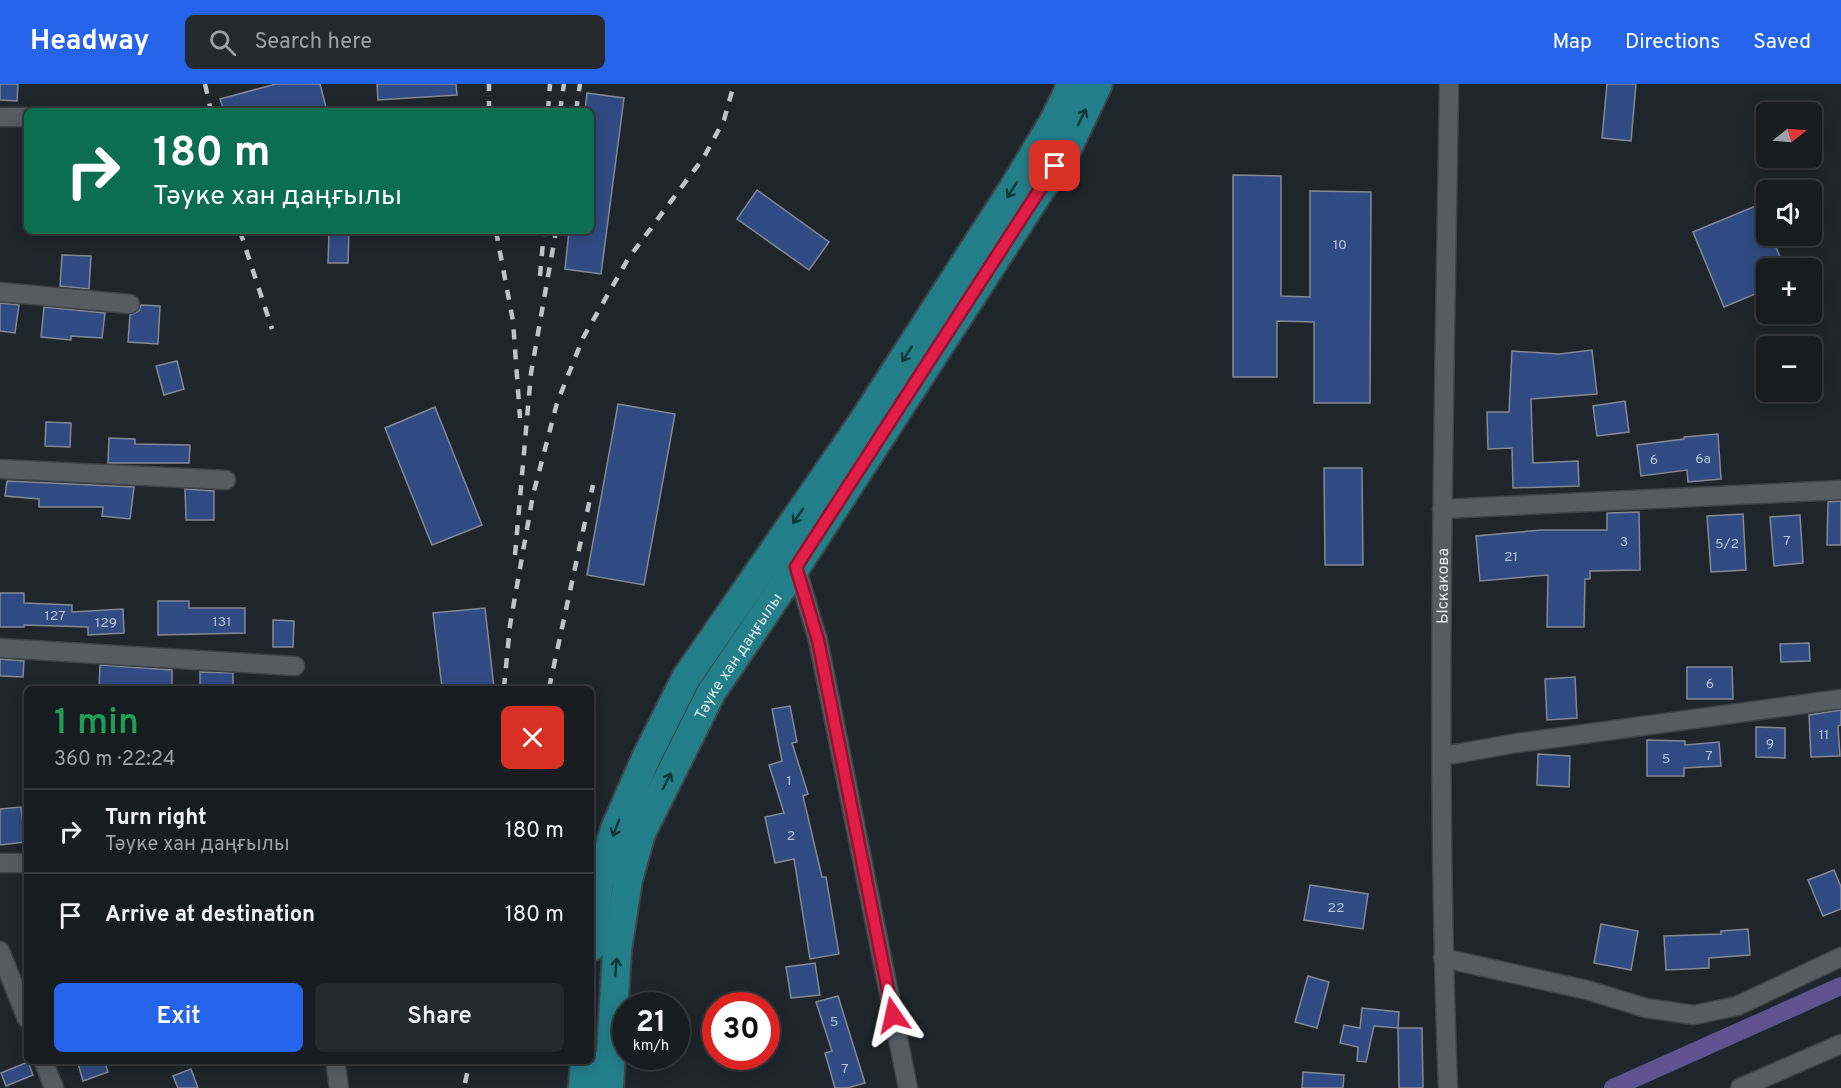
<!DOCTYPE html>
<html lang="en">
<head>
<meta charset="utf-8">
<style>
  body { margin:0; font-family:Overpass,sans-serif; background:#23292d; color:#f1f3f6; height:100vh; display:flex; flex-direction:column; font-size:22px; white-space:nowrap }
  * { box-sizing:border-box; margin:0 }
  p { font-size:20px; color:#9ea1a5 }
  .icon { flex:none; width:33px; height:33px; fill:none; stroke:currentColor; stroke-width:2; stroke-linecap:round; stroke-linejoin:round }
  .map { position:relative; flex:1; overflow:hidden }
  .drawer { position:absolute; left:24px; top:602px; width:570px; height:378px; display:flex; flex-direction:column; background:#161c20; border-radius:9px; box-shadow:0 3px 15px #0003,0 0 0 2px #353a3e }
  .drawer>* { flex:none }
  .guide { position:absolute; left:24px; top:24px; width:570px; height:126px; border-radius:9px; box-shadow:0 3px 15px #0003,0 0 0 2px #353a3e; background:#0b6e4f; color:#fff; overflow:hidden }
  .needle { width:39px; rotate:73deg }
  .buttons { position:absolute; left:1756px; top:18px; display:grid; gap:12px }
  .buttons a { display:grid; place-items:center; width:66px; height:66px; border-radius:9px; background:#161c20; box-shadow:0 3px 15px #0003,0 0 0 2px #353a3e; font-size:30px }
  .speed { position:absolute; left:612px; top:908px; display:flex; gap:12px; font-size:30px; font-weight:700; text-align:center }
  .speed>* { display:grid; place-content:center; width:78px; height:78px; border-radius:50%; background:#161c20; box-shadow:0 3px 15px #0003,0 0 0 2px #353a3e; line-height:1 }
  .speed small { font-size:15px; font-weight:400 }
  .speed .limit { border:9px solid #d22; background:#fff; color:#111 }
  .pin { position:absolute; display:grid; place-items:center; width:51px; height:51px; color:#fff; margin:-26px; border-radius:12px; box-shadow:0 3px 9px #0006 }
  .me { position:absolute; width:66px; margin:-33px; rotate:349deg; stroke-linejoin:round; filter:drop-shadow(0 0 4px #0008) }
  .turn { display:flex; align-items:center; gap:21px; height:126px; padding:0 30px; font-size:27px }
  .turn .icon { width:78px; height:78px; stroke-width:2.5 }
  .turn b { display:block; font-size:42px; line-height:51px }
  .round { display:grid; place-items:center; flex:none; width:63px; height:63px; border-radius:9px; background:#23292d }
  .overview { display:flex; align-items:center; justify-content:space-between; height:102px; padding:0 30px }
  h1 { font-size:36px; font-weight:600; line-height:45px; color:#1e9e55 }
  .button { display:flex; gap:12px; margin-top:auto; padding:12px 30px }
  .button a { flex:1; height:69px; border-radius:9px; background:#2563eb; color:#fff; font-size:24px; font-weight:600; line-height:69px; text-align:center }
  .button a+a { background:#23292d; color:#f1f3f6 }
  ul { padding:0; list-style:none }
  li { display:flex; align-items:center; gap:18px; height:84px; padding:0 30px; border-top:2px solid #353a3e }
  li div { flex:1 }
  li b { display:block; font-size:22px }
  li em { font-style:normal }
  header { display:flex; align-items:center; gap:36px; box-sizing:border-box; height:84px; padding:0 30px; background:#2563eb; color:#fff }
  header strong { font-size:28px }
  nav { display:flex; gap:33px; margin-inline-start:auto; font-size:21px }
  .search { width:420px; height:54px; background:#23292d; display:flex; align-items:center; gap:15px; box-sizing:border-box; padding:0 21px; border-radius:9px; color:#9ea1a5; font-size:22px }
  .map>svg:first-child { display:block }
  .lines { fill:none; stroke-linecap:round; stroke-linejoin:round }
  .canal { stroke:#5e5290; stroke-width:18 }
  .building { fill:#304b83; stroke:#848891; stroke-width:1.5 }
  .minor-casing { stroke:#3d4347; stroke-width:21 }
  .primary-casing { stroke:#3d4347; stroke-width:32 }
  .minor { stroke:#555d63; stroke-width:18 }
  .primary { stroke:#227e89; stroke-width:28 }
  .rail { stroke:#bdc3c7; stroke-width:4.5; stroke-dasharray:10 10; stroke-linecap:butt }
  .oneway { stroke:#13363b }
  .route-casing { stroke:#92132f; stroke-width:15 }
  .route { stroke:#e11d48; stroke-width:10 }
  .labels { text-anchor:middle; stroke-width:4.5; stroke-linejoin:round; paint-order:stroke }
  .number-label { font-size:14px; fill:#b6c2d2 }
  .street-label { font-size:16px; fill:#e3e9ec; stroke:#0b0f11 }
</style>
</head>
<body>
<header>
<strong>Headway</strong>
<div class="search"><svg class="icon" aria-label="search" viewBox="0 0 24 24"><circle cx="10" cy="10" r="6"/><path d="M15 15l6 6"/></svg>Search here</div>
<nav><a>Map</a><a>Directions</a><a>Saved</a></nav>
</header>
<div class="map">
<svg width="1841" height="1004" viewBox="0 0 1841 1004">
  <rect width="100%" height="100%" fill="#1e262b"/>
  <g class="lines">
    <path class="canal" d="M1613 1004 1841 902"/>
  </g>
  <g class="building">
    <path d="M0 0H18L17 17 0 16Z"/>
    <path d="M276 0H320L327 27H224L220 15Z"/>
    <path d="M377 0H456L457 11 378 16Z"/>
    <path d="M1607 0H1636L1631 57 1602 54Z"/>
    <path d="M587 9 624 14 601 190 565 185 569 147H591V27H585Z"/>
    <path d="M1233 91 1281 92V212L1310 213V107L1371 108 1370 319H1314V238L1277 237V293H1233Z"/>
    <path d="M757 106 829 158 809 186 737 135Z"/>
    <path d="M1758 121 1767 142V152H1771L1785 184H1767V205L1724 223 1693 148Z"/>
    <path d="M329 147H349L348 179H328Z"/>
    <path d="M62 171 91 172 89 205 60 202Z"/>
    <path d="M0 219 19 221 15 249 0 247Z"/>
    <path d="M141 221 160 222 158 260 128 258 130 231 139 227Z"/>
    <path d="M44 223 105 229 102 254 71 252V256L41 253Z"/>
    <path d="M1592 266 1597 310 1531 315 1533 379 1578 377 1579 402 1513 404 1512 364 1488 365 1487 328H1509L1512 267 1559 270Z"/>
    <path d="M177 277 184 305 164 311 156 282Z"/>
    <path d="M1625 317 1629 348 1597 352 1593 322Z"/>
    <path d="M618 320 675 330 644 501 587 491Z"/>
    <path d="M435 323 482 441 432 461 385 344Z"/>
    <path d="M46 338 71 339 70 363 45 362Z"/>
    <path d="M1718 350 1721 395 1688 398 1687 386 1641 392 1637 361 1684 355V353Z"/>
    <path d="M109 354 135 355V360L190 361 189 379H108Z"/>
    <path d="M1324 384H1362L1363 481H1325Z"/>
    <path d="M7 397 134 403 130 435 102 432 103 423H39V415L5 412Z"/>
    <path d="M185 405 214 407V436H186Z"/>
    <path d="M1841 417V461H1827L1828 418Z"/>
    <path d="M1639 428 1640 486 1590 487V495H1585L1584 543H1547L1548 491 1480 497 1476 452 1541 446H1607V429Z"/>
    <path d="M1743 430 1746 486 1711 488 1707 432Z"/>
    <path d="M1800 431 1803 479 1774 482 1770 433Z"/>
    <path d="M0 509H24V519L72 521V528L123 525 124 549 88 551V543L24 541V543H0Z"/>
    <path d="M158 517H189V524H245V549L158 551Z"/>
    <path d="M485 524 494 604H442L433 529Z"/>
    <path d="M273 536 294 537 293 563H273Z"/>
    <path d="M1809 559 1810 577 1781 578 1780 560Z"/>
    <path d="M0 575 24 577 23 593 0 592Z"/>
    <path d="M100 581 172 586V604H99Z"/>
    <path d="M1687 583H1732L1733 615H1687Z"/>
    <path d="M200 588 233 589V604H200Z"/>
    <path d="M1575 593 1577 634 1547 636 1545 595Z"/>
    <path d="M790 622 797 658 792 659 808 710 803 712 822 793H826L839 870 810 875 794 775 775 779 765 733 784 729 769 681 782 677 772 625Z"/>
    <path d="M1841 626V641L1838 642 1840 672 1811 673 1809 631Z"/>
    <path d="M1756 643 1785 644V674L1756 673Z"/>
    <path d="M1647 656 1685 657V661L1719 658 1721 682 1684 684V692H1647Z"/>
    <path d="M1538 670 1570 672 1569 703 1537 701Z"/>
    <path d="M21 723 25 758 0 761V725Z"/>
    <path d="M1834 786 1841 803V825L1823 832 1808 796Z"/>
    <path d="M1310 801 1368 810 1363 845 1304 836Z"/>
    <path d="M1601 840 1638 847 1631 886 1594 879Z"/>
    <path d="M1748 845 1750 871 1709 874V884L1666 886 1664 852 1721 850V847Z"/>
    <path d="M815 879 820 911 791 914 786 883Z"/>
    <path d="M1308 892 1329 898 1317 944 1295 938Z"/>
    <path d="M838 912 865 999 847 1004H835L825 969 832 967 816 918Z"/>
    <path d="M1362 924 1399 928 1398 944 1374 942 1366 978 1357 977 1358 963 1340 959 1344 941 1360 944Z"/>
    <path d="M1398 944H1422L1423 1004H1399Z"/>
    <path d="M77 976H104L108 988 83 997Z"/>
    <path d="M28 978 33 991 6 1002 1 989Z"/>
    <path d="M191 985 198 1004H178L173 992Z"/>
    <path d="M1303 988 1344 991 1343 1004H1302Z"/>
  </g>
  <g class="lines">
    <defs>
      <g id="minor">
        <path d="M0 33H27"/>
        <path d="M0 208 130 220"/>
        <path d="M0 385 226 396"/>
        <path d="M1442 425 1841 406"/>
        <path d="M796 483 818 556 908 1004"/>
        <path d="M0 564 295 582"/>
        <path d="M1443 672 1517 659 1841 615"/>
        <path d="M0 779H27"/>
        <path d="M0 867 27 935"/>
        <path d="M1443 874 1587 906 1646 924 1694 931 1737 922 1841 873"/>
        <path d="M43 976 54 1004"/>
        <path d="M335 976 339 1004"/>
        <path id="s1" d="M1448 1004C1435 670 1444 334 1449 0"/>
        <path d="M1740 1004 1841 960"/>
      </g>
      <g id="primary">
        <path d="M591 863 599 798 615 745 646 674 686 594 862 339 1013 105 1054 37 1072 0"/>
        <path d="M583 1004 585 976"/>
        <path id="s2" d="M609 1004 617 866 628 796 641 749 711 609 796 483 1068 63 1098 0"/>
      </g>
    </defs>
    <use href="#minor" class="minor-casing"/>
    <use href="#primary" class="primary-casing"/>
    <use href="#minor" class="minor"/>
    <use href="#primary" class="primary"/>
    <g class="rail">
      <path d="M205 0 211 27"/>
      <path d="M489 27V0"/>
      <path d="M548 27 550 0"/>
      <path d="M560 27 564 0"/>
      <path d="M576 27 580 0"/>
      <path d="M240 147 272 245"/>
      <path d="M496 147 513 237 520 334"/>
      <path d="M540 192 544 147"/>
      <path d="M515 471 531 289 556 147"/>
      <path d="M504 604 510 541 533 411 557 319 583 254 628 175 704 73 724 36 734 0"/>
      <path d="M549 604 593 401"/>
      <path d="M465 999 470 976"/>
    </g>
  </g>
  <defs><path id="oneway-shaft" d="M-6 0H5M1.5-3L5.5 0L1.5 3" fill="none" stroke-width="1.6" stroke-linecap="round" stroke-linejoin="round" transform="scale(1.5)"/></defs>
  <g class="oneway">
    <use href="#oneway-shaft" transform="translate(1082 33) rotate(-64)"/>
    <use href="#oneway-shaft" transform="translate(1012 106) rotate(122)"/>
    <use href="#oneway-shaft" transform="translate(907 270) rotate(123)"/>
    <use href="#oneway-shaft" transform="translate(798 432) rotate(125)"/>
    <use href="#oneway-shaft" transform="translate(667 697) rotate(-63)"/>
    <use href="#oneway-shaft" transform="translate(616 744) rotate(111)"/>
    <use href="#oneway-shaft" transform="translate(616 883) rotate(-86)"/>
  </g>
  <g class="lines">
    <defs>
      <path id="route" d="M893 931 818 556 796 483 1055 82"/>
    </defs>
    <use href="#route" class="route-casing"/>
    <use href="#route" class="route"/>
  </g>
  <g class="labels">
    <g class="number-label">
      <text x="1340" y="165">10</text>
      <text x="1703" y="379">6а</text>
      <text x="1654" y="380">6</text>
      <text x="1787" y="461">7</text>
      <text x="1624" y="462">3</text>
      <text x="1727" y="464">5/2</text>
      <text x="1511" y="477">21</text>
      <text x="55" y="536">127</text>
      <text x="222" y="542">131</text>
      <text x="106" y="543">129</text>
      <text x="1710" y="604">6</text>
      <text x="1824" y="655">11</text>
      <text x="1770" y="664">9</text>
      <text x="1709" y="676">7</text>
      <text x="1666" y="679">5</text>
      <text x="789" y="701">1</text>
      <text x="791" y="756">2</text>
      <text x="1336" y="828">22</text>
      <text x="834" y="942">5</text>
      <text x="845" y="989">7</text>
    </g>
    <g class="street-label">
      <text dy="6" stroke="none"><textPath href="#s1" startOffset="502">Ыскакова</textPath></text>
      <text dy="6" stroke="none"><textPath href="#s2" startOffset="460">Тәуке хан даңғылы</textPath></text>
    </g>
  </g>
</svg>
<div class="buttons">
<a><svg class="needle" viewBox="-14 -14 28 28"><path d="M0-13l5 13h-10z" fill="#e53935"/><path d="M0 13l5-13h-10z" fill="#9ea1a5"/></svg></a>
<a><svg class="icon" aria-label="sound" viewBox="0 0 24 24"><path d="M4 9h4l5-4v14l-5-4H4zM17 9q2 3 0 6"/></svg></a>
<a>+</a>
<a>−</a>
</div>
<div class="speed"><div>21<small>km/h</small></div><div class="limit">30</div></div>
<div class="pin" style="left:1055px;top:82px;background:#d93025"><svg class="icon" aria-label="arrive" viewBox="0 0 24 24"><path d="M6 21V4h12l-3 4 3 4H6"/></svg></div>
<svg class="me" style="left:893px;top:931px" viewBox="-20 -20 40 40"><path d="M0-17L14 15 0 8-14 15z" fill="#e11d48" stroke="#fff" stroke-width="4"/></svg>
<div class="guide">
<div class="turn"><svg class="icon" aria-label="right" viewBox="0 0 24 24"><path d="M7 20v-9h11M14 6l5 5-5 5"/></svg><div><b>180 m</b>Тәуке хан даңғылы</div></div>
</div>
<section class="drawer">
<div class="overview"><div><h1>1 min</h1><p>360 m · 22:24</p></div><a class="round" style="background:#d93025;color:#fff"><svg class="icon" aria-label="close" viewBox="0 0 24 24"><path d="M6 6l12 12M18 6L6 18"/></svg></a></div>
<ul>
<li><svg class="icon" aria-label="right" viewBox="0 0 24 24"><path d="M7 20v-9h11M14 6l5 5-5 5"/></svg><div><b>Turn right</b><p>Тәуке хан даңғылы</p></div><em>180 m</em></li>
<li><svg class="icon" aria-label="arrive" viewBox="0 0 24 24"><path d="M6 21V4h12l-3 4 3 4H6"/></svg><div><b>Arrive at destination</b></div><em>180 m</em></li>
</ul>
<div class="button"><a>Exit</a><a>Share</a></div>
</section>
</div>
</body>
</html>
